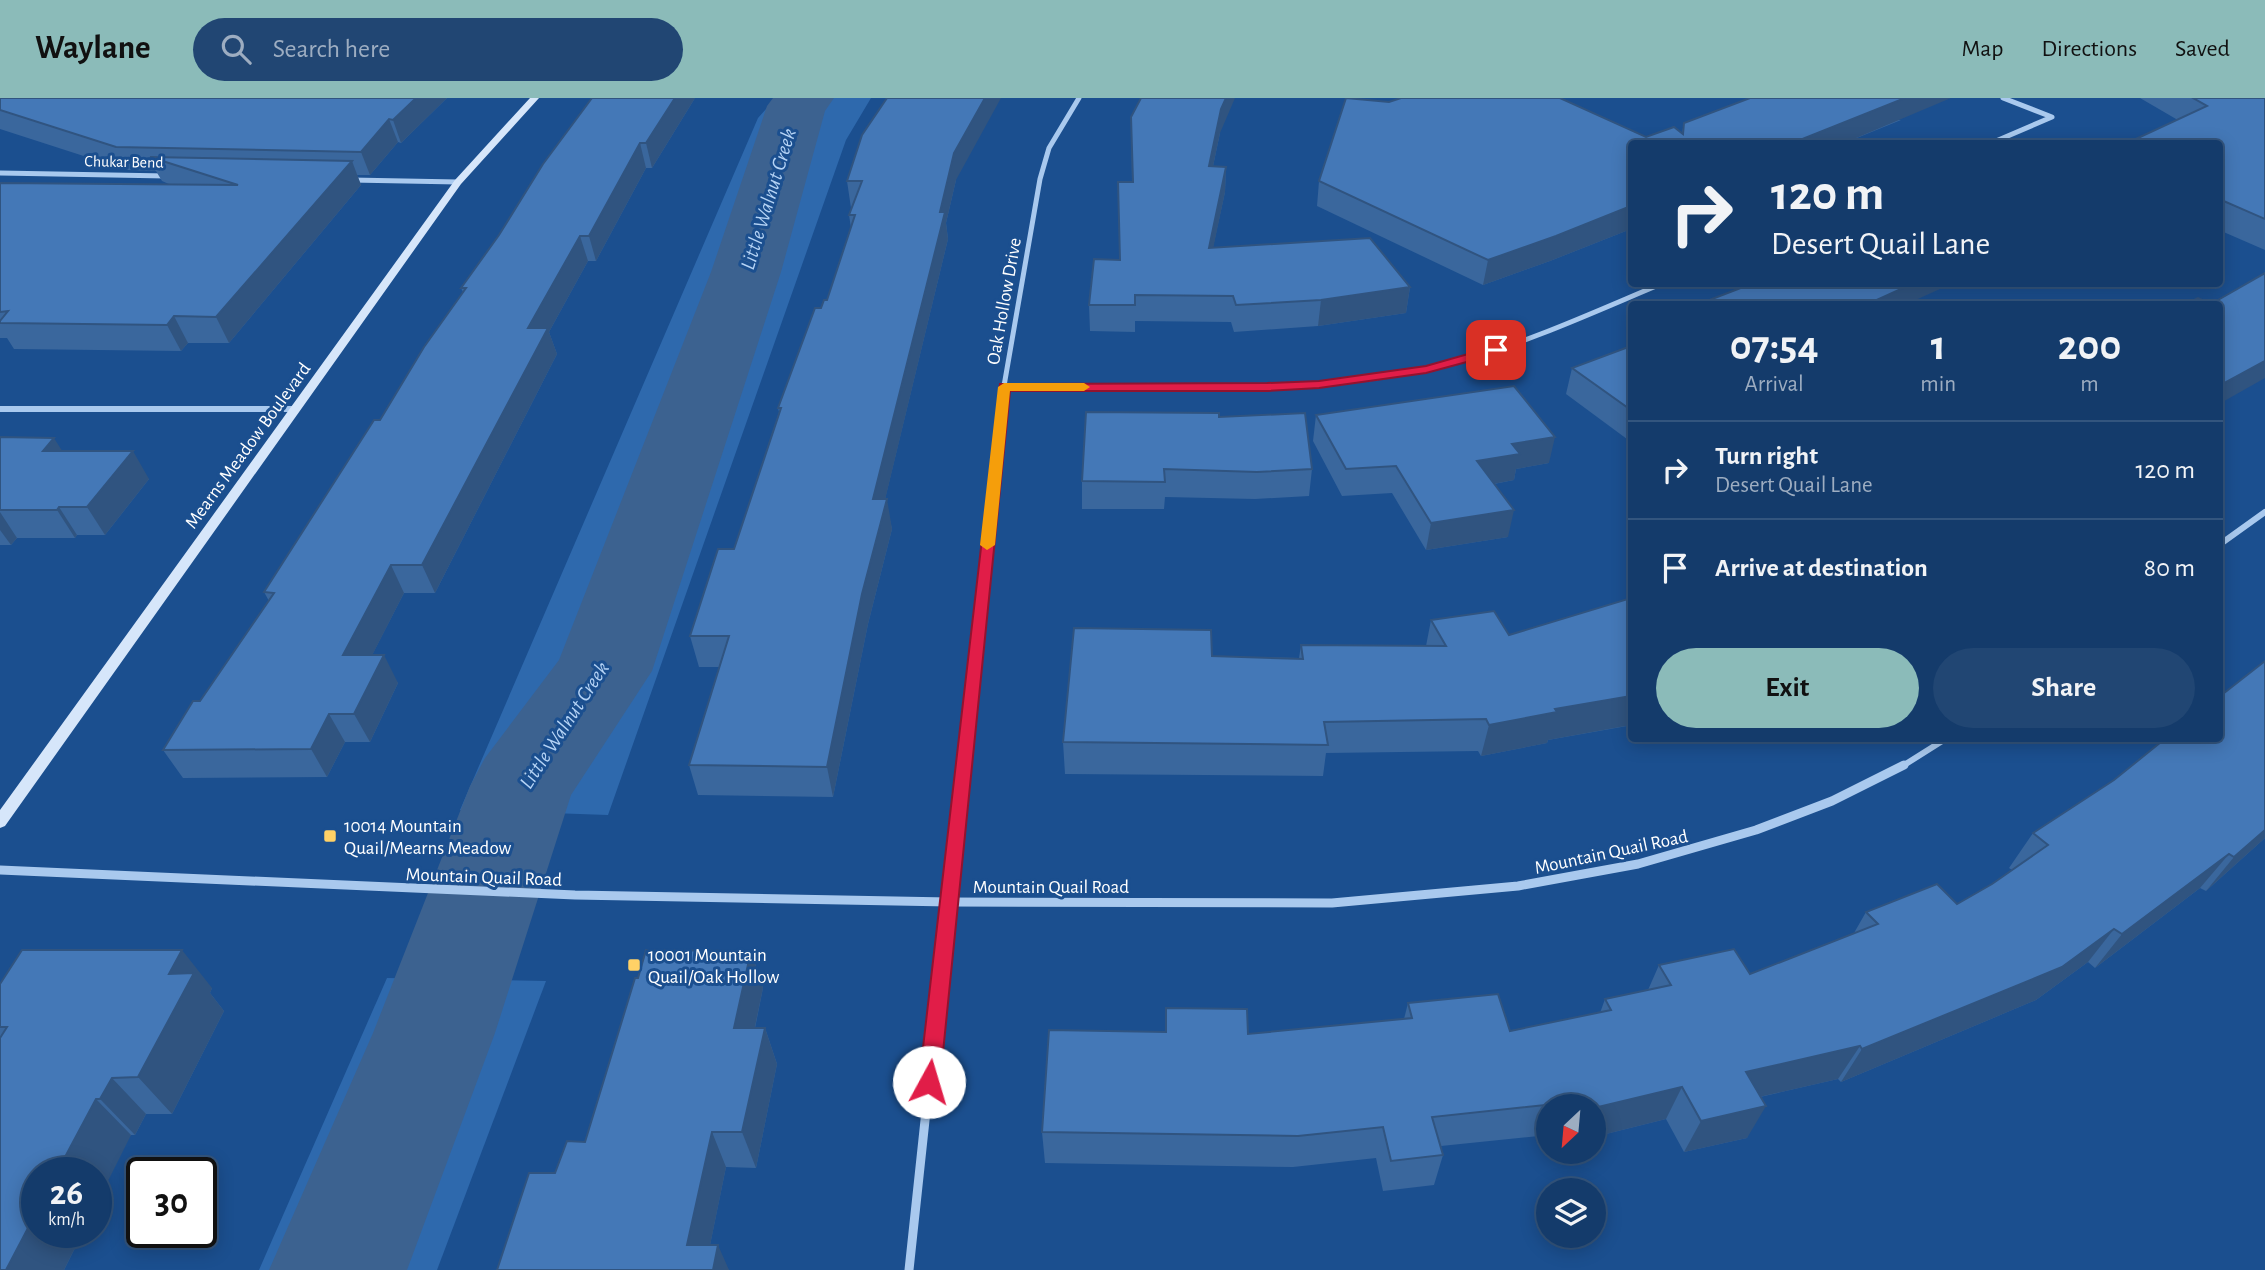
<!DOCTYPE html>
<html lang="en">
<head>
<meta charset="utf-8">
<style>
  body { margin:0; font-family:"Alegreya Sans",sans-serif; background:#214673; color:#f1f3f6; height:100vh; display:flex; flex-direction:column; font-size:26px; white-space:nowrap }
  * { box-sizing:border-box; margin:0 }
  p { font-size:23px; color:#9dadc1 }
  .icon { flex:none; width:38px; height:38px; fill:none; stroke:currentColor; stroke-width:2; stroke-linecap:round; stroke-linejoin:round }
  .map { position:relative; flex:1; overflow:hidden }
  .side { position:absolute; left:1628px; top:203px; width:595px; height:441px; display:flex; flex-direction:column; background:#143b6b; border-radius:7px; box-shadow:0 4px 18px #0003,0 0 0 2px #33557e }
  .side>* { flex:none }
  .banner { position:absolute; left:1628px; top:42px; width:595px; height:147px; border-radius:7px; box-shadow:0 4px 18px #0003,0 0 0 2px #33557e; background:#143b6b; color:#f1f3f6; overflow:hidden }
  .needle { width:46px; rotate:206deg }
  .controls { position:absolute; left:1536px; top:996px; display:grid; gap:14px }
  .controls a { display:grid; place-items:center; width:70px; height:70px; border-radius:50%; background:#143b6b; box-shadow:0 4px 18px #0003,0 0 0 2px #33557e; font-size:35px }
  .speed { position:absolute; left:21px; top:1059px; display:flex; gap:14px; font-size:35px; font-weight:700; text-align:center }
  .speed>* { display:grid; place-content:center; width:91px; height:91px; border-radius:50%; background:#143b6b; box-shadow:0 4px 18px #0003,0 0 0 2px #33557e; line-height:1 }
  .speed small { font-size:18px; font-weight:400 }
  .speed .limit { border:4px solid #111; border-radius:10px; background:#fff; color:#111 }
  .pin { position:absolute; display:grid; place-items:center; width:60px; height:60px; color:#fff; margin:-30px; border-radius:14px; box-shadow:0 4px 10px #0006 }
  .me { position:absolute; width:77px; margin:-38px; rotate:6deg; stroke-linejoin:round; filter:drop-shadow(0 0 5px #0008) }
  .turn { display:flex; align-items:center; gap:24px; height:147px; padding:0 28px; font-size:32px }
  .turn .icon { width:91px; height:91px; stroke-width:2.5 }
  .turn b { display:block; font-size:49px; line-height:60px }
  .eta { display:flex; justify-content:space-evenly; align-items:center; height:119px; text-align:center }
  .eta b { font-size:42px; font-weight:600; line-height:49px }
  .primary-button { display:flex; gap:14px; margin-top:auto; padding:14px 28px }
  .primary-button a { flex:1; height:80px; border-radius:42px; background:#8bbbb9; color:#111; font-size:28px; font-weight:600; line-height:80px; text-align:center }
  .primary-button a+a { background:#214673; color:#f1f3f6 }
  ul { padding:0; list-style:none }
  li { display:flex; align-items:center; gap:21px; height:98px; padding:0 28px; border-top:2px solid #33557e }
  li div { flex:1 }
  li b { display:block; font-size:26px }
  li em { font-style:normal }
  header { display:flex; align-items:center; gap:42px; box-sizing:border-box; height:98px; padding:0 35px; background:#8bbbb9; color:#111 }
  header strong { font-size:33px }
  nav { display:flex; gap:38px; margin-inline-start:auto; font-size:24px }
  .search { width:490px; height:63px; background:#214673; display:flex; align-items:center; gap:18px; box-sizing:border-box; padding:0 24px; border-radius:38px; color:#9dadc1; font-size:26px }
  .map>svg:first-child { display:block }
  .green { fill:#2e69ad }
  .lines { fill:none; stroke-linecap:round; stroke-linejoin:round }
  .river { fill:#3c6290; fill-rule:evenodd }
  .street-far2 { stroke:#a9c9ee; stroke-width:5 }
  .street-far1 { stroke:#a9c9ee; stroke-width:6 }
  .street { stroke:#a9c9ee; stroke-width:9 }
  .secondary { fill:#d6e6fa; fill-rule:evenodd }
  .wall { fill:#3a679d }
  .shaded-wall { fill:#305480 }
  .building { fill:#4478b7; stroke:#305480; stroke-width:2 }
  .route { fill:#e11d48; stroke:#92132f; stroke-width:2 }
  .slow { fill:#f59e0b }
  .poi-dot { fill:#ffd166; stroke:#1b4f8f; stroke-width:2.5 }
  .labels { text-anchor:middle; stroke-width:6; stroke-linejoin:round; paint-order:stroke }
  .far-street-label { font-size:16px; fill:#fff; stroke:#1b4f8f }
  .street-label { font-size:19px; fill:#fff; stroke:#1b4f8f }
  .poi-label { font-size:19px; fill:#fff; stroke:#1b4f8f; text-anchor:start }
  .water-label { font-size:21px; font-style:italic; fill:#b5d3f5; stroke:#1b4f8f }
</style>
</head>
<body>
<header>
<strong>Waylane</strong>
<div class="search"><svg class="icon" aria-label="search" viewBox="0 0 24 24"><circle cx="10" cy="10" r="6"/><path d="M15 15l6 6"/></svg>Search here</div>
<nav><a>Map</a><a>Directions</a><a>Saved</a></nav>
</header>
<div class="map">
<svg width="2265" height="1172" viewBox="0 0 2265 1172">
  <rect width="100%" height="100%" fill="#1b4f8f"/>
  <g class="green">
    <path d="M776 0H871L846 42 608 717 460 712 758 20Z"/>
    <path d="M387 880 546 883 437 1172H259Z"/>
  </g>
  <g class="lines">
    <path class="river" d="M773 0H834L825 13 781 174 652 573 571 697 495 935 407 1172H269L373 935 470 688 485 660 559 562 711 174 767 8Z"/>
    <g class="street-far2">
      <path d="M1989 46 2052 19 2003 0"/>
      <path d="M0 75 167 78"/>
      <path d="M351 82 458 84"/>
      <path d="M1004 288 1040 81 1049 50 1079 0"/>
      <path d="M1289 288C1345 285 1402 278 1457 264 1527 245 1594 214 1661 186"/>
    </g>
    <g class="street-far1">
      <path d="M1004 289 1217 291 1316 287"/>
      <path d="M0 311H293"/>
      <path d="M2219 447 2265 414"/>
      <path d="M963 669 1004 287"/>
      <path d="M1901 669 1947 640"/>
    </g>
    <g class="street">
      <path d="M0 772 575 797 949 804 1332 805 1518 788 1638 766 1756 732 1832 703 1904 667"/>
      <path d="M909 1172 963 667"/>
    </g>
    <path class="secondary" d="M530 0H539L461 86 5 728 0 730V712L455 82Z"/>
  </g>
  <g class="wall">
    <path d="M0 0H447L401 45 398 44 370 77H357L361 87 229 245H188L181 253 14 251 7 240H0V85L171 87 162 83 156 73 127 72 0 31Z"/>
    <path d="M695 0 652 70H646L596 163H588L549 234 557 256 435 495H404L372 557 398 585 370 644H345L327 679 183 680 163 652 200 603 269 503 264 494 380 322 463 194 461 190Z"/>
    <path d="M2140 0H2265V152L2219 132V46Z"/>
    <path d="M1131 19 1220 35 1213 68 1226 69 1225 94 1213 149 1410 189 1406 215 1318 228 1234 234 1231 224 1135 223V234L1090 233 1089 207 1120 162 1132 84Z"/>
    <path d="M1901 22 1842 46H1631V131L1550 163 1483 187 1317 108 1319 83 1682 35 1684 25Z"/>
    <path d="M956 82 946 125 948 141 885 401 892 431 868 526 833 699 698 697 689 667 720 569H699L690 538 734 451 779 314 778 310 821 210 827 202 851 130 849 117 852 110H851L847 83Z"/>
    <path d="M1631 248V344L1566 296 1572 270Z"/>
    <path d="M1316 317 1549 365 1516 371 1514 382 1494 386 1508 439 1426 452 1392 395 1342 398 1313 343Z"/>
    <path d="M1219 319 1312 371 1309 398 1255 401 1165 399 1164 411H1082V383Z"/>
    <path d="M0 339 62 353 149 381 105 437H77L75 440H17L11 447H0Z"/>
    <path d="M1431 522 1509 537 1627 628 1548 642 1547 645 1481 658 1478 653 1326 655 1323 678 1065 676 1063 644 1212 558 1299 560 1301 547 1426 548Z"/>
    <path d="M2265 563V740L2206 793 2200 790 2095 870 2088 864 2036 902 1841 984 1838 981 1760 999 1747 1040 1684 1054 1666 1021 1594 1039V1008H1549V1037L1441 1048 1443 1057 1434 1087 1383 1093 1376 1060 1293 1069 1045 1065 1042 1034 1165 934 1166 910 1248 936 1404 921 1408 905 1510 933 1600 915 1605 901 1648 892 1659 867 1750 876 1854 835 1866 814 1957 806 1992 786 2012 772 2009 770 2033 735 2114 682Z"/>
    <path d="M751 853 763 890 755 930H765L777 966 756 1070 726 1069 710 1147 729 1172 555 1075 585 1044Z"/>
    <path d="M0 886 212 890 210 895 224 913 172 1016H146L135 1037H131L37 1134H83L64 1172H0Z"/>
  </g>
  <g class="shaded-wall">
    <path d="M416 0H447L401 45 393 22Z"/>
    <path d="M675 0H695L652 70 646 45Z"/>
    <path d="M985 0H1001L956 82 946 125 948 141 878 431 873 401 954 55Z"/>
    <path d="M1226 0H1235L1220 35 1208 92 1209 68 1221 11Z"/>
    <path d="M1905 0H1951L1842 46H1790Z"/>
    <path d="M389 21 398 44 370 77 361 54Z"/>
    <path d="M640 45 646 70 596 163 589 138Z"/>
    <path d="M352 63 361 87 229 245 216 219Z"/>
    <path d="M1226 69 1225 94 1208 175 1209 150Z"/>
    <path d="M1631 108V131L1550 163 1483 187 1488 162Z"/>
    <path d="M580 138 588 163 549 234 557 256 435 495 422 467 528 230Z"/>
    <path d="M1912 186H1951L1909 205V206H1868Z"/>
    <path d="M1410 189 1406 215 1318 228 1321 202Z"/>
    <path d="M174 218 188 245 181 253 167 227Z"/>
    <path d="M2265 263V280L2219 306V288Z"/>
    <path d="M1555 339 1549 365 1516 371 1514 382 1472 390 1477 363 1512 346Z"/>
    <path d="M54 340 71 367 43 353Z"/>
    <path d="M133 353 149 381 105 437 87 409Z"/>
    <path d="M887 401 892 431 868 526 833 699 827 669 862 496Z"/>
    <path d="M59 409 77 437 75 440 57 412Z"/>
    <path d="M1514 412 1508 439 1426 452 1431 425Z"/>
    <path d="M0 414 17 440 11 447 0 432Z"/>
    <path d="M391 467 404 495 358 585 343 557Z"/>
    <path d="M384 557 398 585 370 644 354 616Z"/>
    <path d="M1631 598V627L1548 642 1547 645 1481 658 1489 627 1555 611Z"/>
    <path d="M329 616 345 644 327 679 311 651Z"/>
    <path d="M2265 732V740L2206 793 2234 759Z"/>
    <path d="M2229 756 2200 790 2095 870 2122 836Z"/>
    <path d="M2114 831 2088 864 2036 902 1841 984 1862 951Z"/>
    <path d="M182 852 212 890 210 895 224 913 172 1016 138 979 169 876Z"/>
    <path d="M751 853 763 890 747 967 734 930Z"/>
    <path d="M765 930 777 966 756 1070 742 1034Z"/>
    <path d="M1860 948 1838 981 1728 1006 1746 974Z"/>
    <path d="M112 980 146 1016 135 1037 100 1001Z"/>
    <path d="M1682 989 1666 1021 1594 1039V1010Z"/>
    <path d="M96 1001 131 1037 96 1107V1074H57Z"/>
    <path d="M1766 1008 1747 1040 1684 1054 1701 1023Z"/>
    <path d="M712 1034 726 1069 705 1172 687 1147Z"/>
    <path d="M37 1113V1134H83L64 1172H6Z"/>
    <path d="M718 1147 729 1172H713Z"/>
  </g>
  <g class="building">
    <path d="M0 0H416L393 22 389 21 361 54 116 49 0 12Z"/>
    <path d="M592 0H675L646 45H640L589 138H580L528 230H548L422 467H391L343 557H384L354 616H329L311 651 163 652 193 603H200L274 495 264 494 374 322H380L424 249 466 190H461L499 137 543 66Z"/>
    <path d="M887 0H985L954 55 940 114H945L873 401H887L862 496 827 669 689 667 729 538H690L718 451H734L781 310H778L815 210H821L824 202H827L855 117H849L862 83H847L862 37Z"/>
    <path d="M1141 0H1226L1221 11 1209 68 1226 69 1209 150 1370 140 1410 189 1321 202 1236 207 1233 198 1135 197V207H1089L1094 161 1120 162 1118 84H1133L1131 19Z"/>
    <path d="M1346 0 1389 4 1401 0H1560L1646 39 1674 29 1683 36 1684 25 1750 0H1905L1790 46H1631V108L1556 138 1488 162 1319 83Z"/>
    <path d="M2193 0H2265V121L2219 101V46H2125L2207 8Z"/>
    <path d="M150 59 352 63 216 219 174 218 167 227 0 225V223L8 213 0 214V85L238 87Z"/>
    <path d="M2265 175V263L2219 288V206H2186L2198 200 2211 206Z"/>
    <path d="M1751 186H1912L1868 206H1699Z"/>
    <path d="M1631 248V312L1572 270Z"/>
    <path d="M1514 288 1555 339 1512 346 1520 356 1477 363 1514 412 1431 425 1396 368 1346 371 1316 317Z"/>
    <path d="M1086 314 1219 315V319L1305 315 1312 371 1257 374 1164 371 1165 384 1082 383Z"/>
    <path d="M0 339 54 340 43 353H133L87 409H59L57 412H0Z"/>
    <path d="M1631 500V598L1555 611 1557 614 1489 627 1486 621 1324 624 1328 647 1063 644 1074 530 1211 532 1212 558 1303 561 1301 547 1446 548 1431 522 1494 513 1509 537Z"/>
    <path d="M2265 563V732L2234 759 2229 756 2122 836 2114 831 2062 869 1862 951 1860 948 1746 974 1766 1008 1701 1023 1682 989 1594 1010V1008H1565L1564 1005 1432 1019 1443 1057 1391 1063 1383 1029 1298 1038 1042 1034 1049 932 1166 934V910L1247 911 1248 936 1412 920 1408 905 1498 896 1510 933 1611 912 1605 901 1671 887 1659 867 1734 851 1750 876 1878 826 1866 814 1937 786 1957 806 1992 786 2048 747 2033 735 2114 682 2166 640H2219V599Z"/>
    <path d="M22 852H182L169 876 194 875 138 979 112 980 100 1001H96L57 1074H37V1113L6 1172H0V940L7 929H0V886Z"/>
    <path d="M646 852 751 853 734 930H765L742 1034H712L687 1147H718L713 1172H497L529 1075H555L567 1043 585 1044 635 880H638Z"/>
  </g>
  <path class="route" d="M1496 248 1500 250V255L1426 275 1319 290 1267 293H1010L940 984 937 990 929 993 922 990 919 984 1000 286 1267 285 1319 283 1426 268Z"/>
  <path class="slow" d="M1004 285H1084L1090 289 1084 293H1010L995 447 987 452 980 447 998 289Z"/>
  <g class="poi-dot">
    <rect x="323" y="731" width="14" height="14" rx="3.5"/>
    <rect x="627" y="860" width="14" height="14" rx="3.5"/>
  </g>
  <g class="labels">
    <g class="far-street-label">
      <text transform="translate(124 63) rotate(1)" y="6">Chukar Bend</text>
    </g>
    <g class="street-label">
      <text transform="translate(1003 203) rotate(-80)" y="7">Oak Hollow Drive</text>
      <text transform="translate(247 347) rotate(-54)" y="7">Mearns Meadow Boulevard</text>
      <text transform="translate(1611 753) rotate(-12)" y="7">Mountain Quail Road</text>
      <text transform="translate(484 778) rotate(2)" y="7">Mountain Quail Road</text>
      <text x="1051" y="795">Mountain Quail Road</text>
    </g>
    <g class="poi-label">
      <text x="344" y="734">10014 Mountain<tspan x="344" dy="22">Quail/Mearns Meadow</tspan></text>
      <text x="648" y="863">10001 Mountain<tspan x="648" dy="22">Quail/Oak Hollow</tspan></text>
    </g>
    <g class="water-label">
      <text transform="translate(768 101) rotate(-73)" y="7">Little Walnut Creek</text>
      <text transform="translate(564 627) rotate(-57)" y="7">Little Walnut Creek</text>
    </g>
  </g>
</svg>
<div class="controls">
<a><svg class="needle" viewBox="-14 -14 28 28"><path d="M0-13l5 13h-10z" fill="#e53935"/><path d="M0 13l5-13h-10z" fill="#9dadc1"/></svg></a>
<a><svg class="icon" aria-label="layers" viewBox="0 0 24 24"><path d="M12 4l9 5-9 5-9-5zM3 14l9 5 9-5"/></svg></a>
</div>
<div class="speed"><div>26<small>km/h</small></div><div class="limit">30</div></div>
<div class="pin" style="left:1496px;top:252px;background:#d93025"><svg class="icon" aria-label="arrive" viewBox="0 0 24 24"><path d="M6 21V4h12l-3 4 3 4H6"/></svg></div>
<svg class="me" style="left:929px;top:984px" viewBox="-20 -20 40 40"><circle r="19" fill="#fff"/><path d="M0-13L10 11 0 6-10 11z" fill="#e11d48"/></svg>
<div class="banner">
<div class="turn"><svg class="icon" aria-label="right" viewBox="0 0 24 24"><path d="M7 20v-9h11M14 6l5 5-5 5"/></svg><div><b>120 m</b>Desert Quail Lane</div></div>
</div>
<section class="side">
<div class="eta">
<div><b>07:54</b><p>Arrival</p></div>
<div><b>1</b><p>min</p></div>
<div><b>200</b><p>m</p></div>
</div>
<ul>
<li><svg class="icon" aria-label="right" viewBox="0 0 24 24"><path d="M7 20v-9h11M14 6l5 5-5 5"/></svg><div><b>Turn right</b><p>Desert Quail Lane</p></div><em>120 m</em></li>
<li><svg class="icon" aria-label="arrive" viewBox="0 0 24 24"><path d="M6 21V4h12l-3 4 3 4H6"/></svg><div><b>Arrive at destination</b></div><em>80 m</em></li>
</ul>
<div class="primary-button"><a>Exit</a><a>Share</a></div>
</section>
</div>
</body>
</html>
